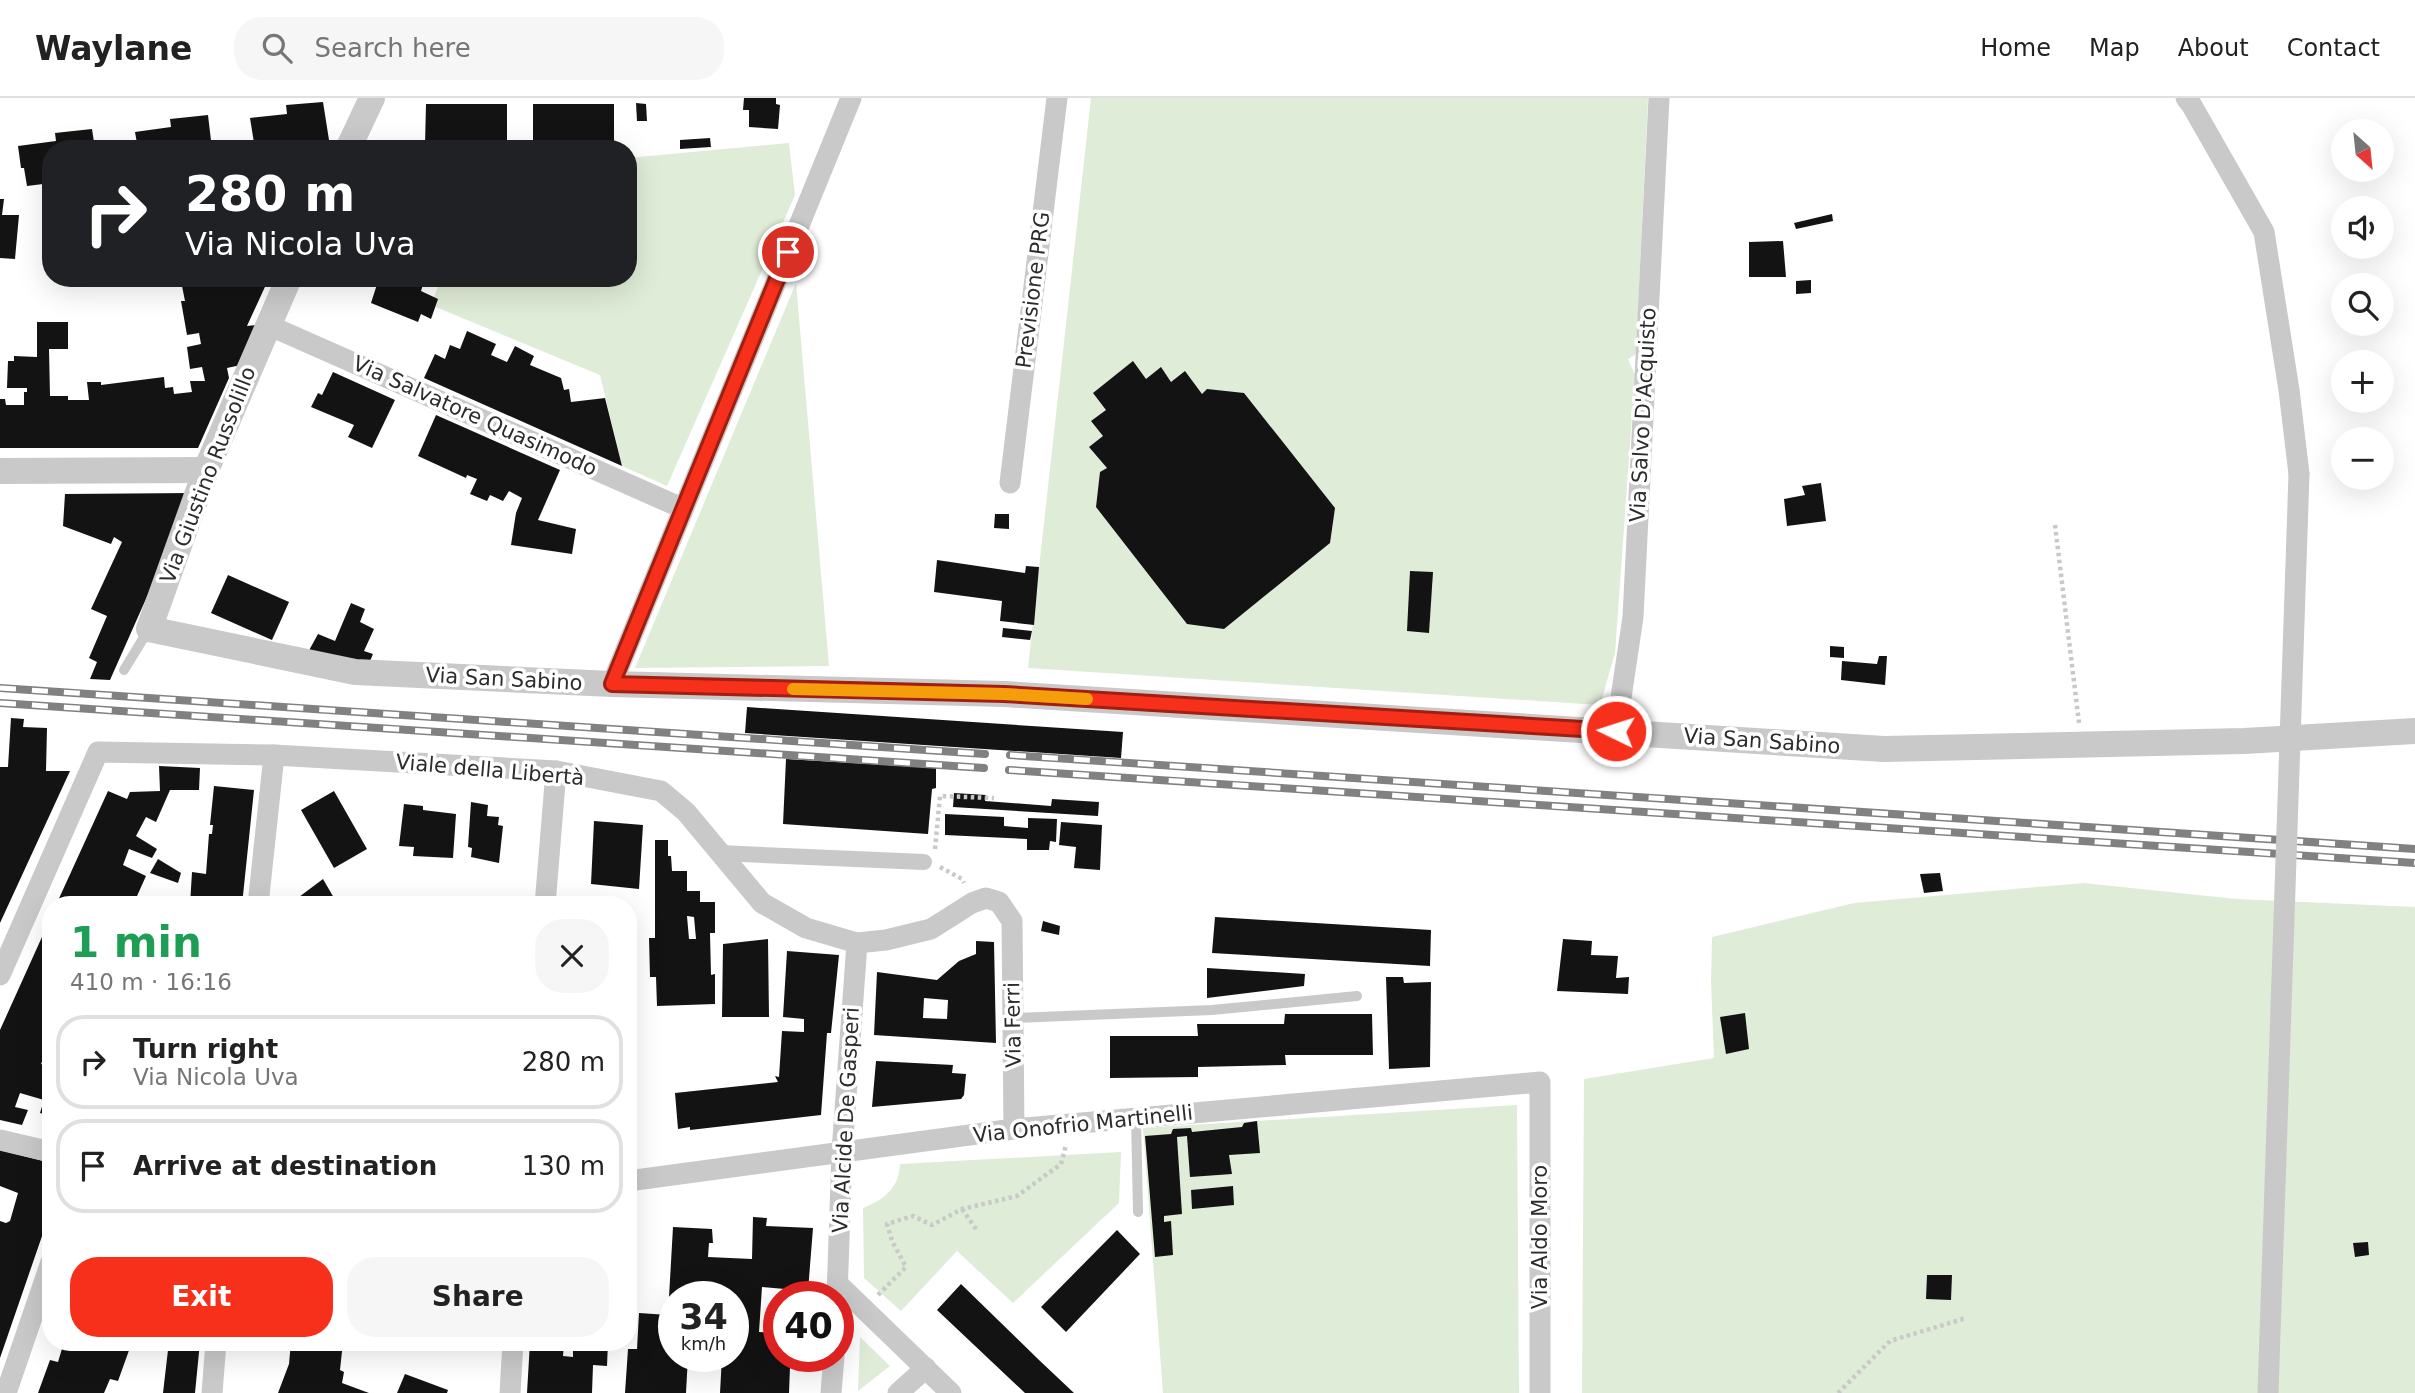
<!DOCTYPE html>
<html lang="en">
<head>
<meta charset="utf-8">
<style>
  body { margin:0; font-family:"DejaVu Sans",sans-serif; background:#f6f6f6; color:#222; height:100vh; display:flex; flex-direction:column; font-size:26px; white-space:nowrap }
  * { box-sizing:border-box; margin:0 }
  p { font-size:23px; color:#767676 }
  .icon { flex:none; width:38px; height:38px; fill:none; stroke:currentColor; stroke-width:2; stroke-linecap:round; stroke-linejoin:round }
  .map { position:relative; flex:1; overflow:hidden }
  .side { position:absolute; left:42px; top:798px; width:595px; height:455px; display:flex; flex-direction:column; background:#fff; border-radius:28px; box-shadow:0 7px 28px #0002 }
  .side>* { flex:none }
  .hud { position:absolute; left:42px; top:42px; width:595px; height:147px; border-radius:28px; box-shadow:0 7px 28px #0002; background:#202124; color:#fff; overflow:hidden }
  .needle { width:46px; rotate:153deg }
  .controls { position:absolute; left:2331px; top:21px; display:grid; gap:14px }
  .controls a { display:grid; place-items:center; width:63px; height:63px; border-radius:50%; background:#fff; box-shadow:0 7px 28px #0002; font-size:35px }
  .speed { position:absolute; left:658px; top:1183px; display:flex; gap:14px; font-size:35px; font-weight:700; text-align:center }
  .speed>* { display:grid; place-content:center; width:91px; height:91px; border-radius:50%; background:#fff; box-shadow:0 7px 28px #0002; line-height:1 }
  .speed small { font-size:18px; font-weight:400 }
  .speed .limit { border:10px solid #d22; background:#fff; color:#111 }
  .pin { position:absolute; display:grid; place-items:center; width:60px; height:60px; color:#fff; margin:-30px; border:4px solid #fff; border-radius:50%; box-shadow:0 2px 7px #0007 }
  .me { position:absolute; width:77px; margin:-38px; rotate:274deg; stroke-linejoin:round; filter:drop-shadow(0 0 5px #0008) }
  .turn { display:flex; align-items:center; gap:24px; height:147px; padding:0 28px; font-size:32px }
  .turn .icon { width:91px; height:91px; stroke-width:2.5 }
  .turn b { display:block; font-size:49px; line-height:60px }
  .round { display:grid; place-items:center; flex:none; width:74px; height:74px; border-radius:28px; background:#f6f6f6 }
  .head { display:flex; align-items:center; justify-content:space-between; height:119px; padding:0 28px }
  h1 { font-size:42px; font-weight:700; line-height:52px; color:#1e9e55 }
  .primary-button { display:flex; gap:14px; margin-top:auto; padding:14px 28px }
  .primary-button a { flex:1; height:80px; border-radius:28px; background:#f6301a; color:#fff; font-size:28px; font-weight:700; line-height:80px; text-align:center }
  .primary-button a+a { background:#f6f6f6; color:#222 }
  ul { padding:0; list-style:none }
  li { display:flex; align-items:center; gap:21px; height:94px; margin:0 14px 10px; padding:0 14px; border:4px solid #e0e0e0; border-radius:28px }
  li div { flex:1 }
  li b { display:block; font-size:26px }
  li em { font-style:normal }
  header { display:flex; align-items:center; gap:42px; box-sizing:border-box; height:98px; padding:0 35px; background:#fff; border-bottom:2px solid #e0e0e0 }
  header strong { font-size:33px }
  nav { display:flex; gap:38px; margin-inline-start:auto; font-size:24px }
  .search { width:490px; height:63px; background:#f6f6f6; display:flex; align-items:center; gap:18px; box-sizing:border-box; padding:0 24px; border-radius:28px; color:#767676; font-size:26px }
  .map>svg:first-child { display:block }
  .green { fill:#dfecd7 }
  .building { fill:#131313; fill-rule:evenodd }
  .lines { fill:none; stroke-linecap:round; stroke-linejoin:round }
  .path { stroke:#c9c9c9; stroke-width:4.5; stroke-dasharray:3.5 3.5; stroke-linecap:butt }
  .service { stroke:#c9c9c9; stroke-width:10 }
  .pedestrian { stroke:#c9c9c9; stroke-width:16 }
  .minor { stroke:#c9c9c9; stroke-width:21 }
  .tertiary { stroke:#c9c9c9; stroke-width:26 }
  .rail-casing { stroke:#818181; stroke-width:8 }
  .rail { stroke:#fff; stroke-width:5; stroke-dasharray:16; stroke-linecap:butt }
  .minor-bridge { stroke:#c9c9c9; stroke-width:21 }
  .route-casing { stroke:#a01f11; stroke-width:18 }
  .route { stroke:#f6301a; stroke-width:12 }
  .slow { stroke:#f59e0b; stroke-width:12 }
  .labels { text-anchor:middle; stroke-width:7; stroke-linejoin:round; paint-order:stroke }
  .street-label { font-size:21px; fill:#2c2c2c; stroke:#fff }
</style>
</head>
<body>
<header>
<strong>Waylane</strong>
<div class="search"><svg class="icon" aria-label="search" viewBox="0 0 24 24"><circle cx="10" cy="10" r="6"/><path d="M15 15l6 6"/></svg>Search here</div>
<nav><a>Home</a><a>Map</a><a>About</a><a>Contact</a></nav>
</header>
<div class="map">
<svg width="2415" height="1295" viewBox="0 0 2415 1295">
  <rect width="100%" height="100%" fill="#fff"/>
  <g class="green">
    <path d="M1091 0H1648L1636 256 1628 261 1635 277 1615 555 1600 607 1028 570Z"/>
    <path d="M789 45 795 97 667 388 622 368 600 277 431 207 441 180H628V60Z"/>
    <path d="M796 185 829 568 635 570Z"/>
    <path d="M2084 785 2236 801 2415 809V1295H1582L1584 981 1714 960 1711 884 1712 839 1854 805Z"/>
    <path d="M1517 1007 1519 1295H1163L1143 1030Z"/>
    <path d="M1121 1054 1119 1105 1013 1205 957 1153 901 1213 864 1180 863 1110C885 1101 899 1090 900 1066Z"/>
    <path d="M860 1239 890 1268 858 1293Z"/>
  </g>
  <g class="building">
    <path d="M744 0H776V6L780 7 778 31 749 29V12H743Z"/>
    <path d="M323 4 329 42 296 46V51H255L250 20 287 16 286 7Z"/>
    <path d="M636 5 646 6 647 23H637Z"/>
    <path d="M426 6H507V47H425Z"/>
    <rect x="533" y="6" width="81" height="41"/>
    <path d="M208 17 212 51H138L135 34 171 29 170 21Z"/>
    <path d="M92 31 95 51H51V85L27 88 24 70H21L18 48 56 43 55 35Z"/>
    <path d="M710 40 711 49 680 51V42Z"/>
    <path d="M0 101H4L2 117H19L15 161 0 160Z"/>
    <path d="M1832 116 1833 123 1796 131 1794 125Z"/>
    <path d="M1783 143 1786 179H1749V144Z"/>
    <path d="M196 180H269L247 228 257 227 241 267 227 270 229 280 198 350H0V301H5L6 307H24V294H27V290H7L8 263H14V258L37 259V224H68V251H49L50 298H68V302H89L87 284H101V287L164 279 165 290 173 289 174 296 192 294 190 283H205L202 269 190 271 187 249 201 246 199 235 187 237 181 203H185L182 188 197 185Z"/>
    <path d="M379 180H425L421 193 438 201 431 221 421 216 418 224 371 205Z"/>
    <path d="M1811 182V195L1796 196V183Z"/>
    <path d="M467 233 496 246 491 257 507 264 515 248 534 258 530 267 561 280 564 292 569 291 571 304 605 300 622 368 424 280 435 256 445 261 450 247 460 251Z"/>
    <path d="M1133 263 1146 281 1161 269 1171 284 1185 273 1202 296 1207 291 1244 295 1335 410 1330 445 1224 531 1187 526 1096 409 1100 374 1107 370 1089 349 1103 338 1091 323 1106 312 1093 295Z"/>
    <path d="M333 274 395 302 372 350 348 339 354 327 311 309 318 295 322 297Z"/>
    <path d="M436 317 560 372 538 422 576 431 572 456 511 447 516 415 522 400 509 393 503 403 490 397 487 403 470 396 477 381 467 377 466 380 418 358Z"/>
    <path d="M1821 385 1826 423 1787 428 1784 401 1805 397 1802 388Z"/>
    <path d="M193 395 110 582 90 581 97 564 89 560 107 518 91 511 122 444 114 439 111 446 63 428 65 396Z"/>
    <path d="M995 416H1009V431L994 430Z"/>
    <path d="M937 462 1025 475 1026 468 1039 469 1034 527 1000 523 1002 503 934 494Z"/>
    <path d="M1410 473 1433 474 1429 535 1407 533Z"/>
    <path d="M228 477 289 504 272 542 211 515Z"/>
    <path d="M351 505 365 511 360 524 374 531 364 553 373 556 368 568 307 556 318 536 335 543Z"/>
    <path d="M1003 530 1032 533 1030 542 1002 539Z"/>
    <path d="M1830 548 1844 549V560L1830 559Z"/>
    <path d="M1879 558H1887L1885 587 1841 582 1842 563 1877 566Z"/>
    <path d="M747 609 1123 634 1121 660 745 635Z"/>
    <path d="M11 620 24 621 23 629 47 630 46 673H70L0 825V669H8Z"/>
    <path d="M786 661 936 670V690L932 691 928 736 783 726Z"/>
    <path d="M159 668 200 670 199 692H170L156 724 146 719 136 738 157 751 152 760 129 751 123 767 146 778 133 807H56L108 693 127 701 130 694 160 693Z"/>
    <path d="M214 688 254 692 242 807H190L192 774 206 776 209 736H212L213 727H210Z"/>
    <path d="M334 693 367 751 334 770 301 712Z"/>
    <path d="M954 695 986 697 985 703 1051 708 1052 701 1099 704 1098 718 953 709Z"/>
    <path d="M471 704 488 707 487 718 499 719 498 727 503 728 499 765 471 759 472 750 468 749Z"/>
    <path d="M404 706 423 708V712L456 716 453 760 413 758 414 749 399 748Z"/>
    <path d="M945 716 1004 719V728L1028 730V720L1057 721 1056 744 1050 743 1049 752H1027V741L945 737Z"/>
    <path d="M594 723 643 727 639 791 591 786Z"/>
    <path d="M1061 724 1102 727 1100 772 1074 770 1076 749 1059 747Z"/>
    <path d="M655 742H668V758H671L672 773H687V793H700V804H715V835H710L711 877 715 876V906L657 908 656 879H650L649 840H655ZM687 818 694 819 696 841H689Z"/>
    <path d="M158 761 181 775 178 785 150 775Z"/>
    <path d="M1940 775 1943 793 1924 795 1920 776Z"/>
    <path d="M323 781 338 807H298L295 802Z"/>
    <path d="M51 819V950L49 949 41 966 51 969V1018L40 1015 44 1002 20 995 15 1009 28 1012 22 1027 0 1022V932Z"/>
    <path d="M1215 819 1431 832 1430 868 1212 855Z"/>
    <path d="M1043 823 1060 828 1059 837 1041 833Z"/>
    <path d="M768 841 769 919H722L723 846Z"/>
    <path d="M1563 841 1592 843 1591 857 1618 858 1616 880 1629 879 1628 896 1557 893Z"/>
    <path d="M976 843 994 844 996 945 874 937 877 874 937 882 959 863 976 856ZM924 900 948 902 947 921 923 920Z"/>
    <path d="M787 853 839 857 831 935H827L821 1017 690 1032V1029L678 1031 675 995 778 984 775 978 779 979 782 933 804 934V921L783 919Z"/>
    <path d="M1207 870 1305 876 1304 888 1207 900Z"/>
    <path d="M1386 879H1403L1404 885 1431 884 1430 969 1389 971Z"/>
    <path d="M1745 915 1749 951 1726 956 1720 919Z"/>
    <path d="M1285 916H1372L1373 957H1285L1286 967 1198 969V979L1110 980V938H1198L1197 926H1284Z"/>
    <path d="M876 963 953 967 952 975 966 976 964 997 961 1001 872 1009Z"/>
    <path d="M1257 1023 1260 1055 1229 1057 1232 1076 1190 1079 1187 1038 1177 1039 1182 1116 1164 1118V1124L1171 1123 1173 1157 1155 1159 1145 1038 1171 1036 1173 1031 1191 1030 1192 1034 1242 1029 1244 1025Z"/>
    <path d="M0 1052 51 1065V1112L0 1260V1123L6 1125 10 1123 18 1095 0 1088Z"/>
    <path d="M1233 1088 1234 1107 1192 1111 1191 1092Z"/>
    <path d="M753 1119 767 1120 766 1128 813 1130 808 1193 762 1189 759 1234 779 1235V1258H800L799 1271 790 1269 789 1295H720L722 1258H733V1199H674V1258H688L686 1295H625L628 1251H637L639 1215 668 1217 673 1129 712 1131 713 1145H709L708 1159 752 1161Z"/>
    <path d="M1117 1132 1140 1156 1066 1234 1041 1209Z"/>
    <path d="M2368 1144 2369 1157 2355 1159 2353 1145Z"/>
    <path d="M1927 1177H1952L1951 1202 1926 1201Z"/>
    <path d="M961 1186 1039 1262 1074 1295H1025L937 1212Z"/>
    <path d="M64 1244H132L118 1283 110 1281 104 1295H38L50 1262 58 1264Z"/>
    <path d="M165 1244H200L195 1295H163L168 1252 164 1251Z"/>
    <path d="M291 1244H343L340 1272 344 1274 342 1285 369 1295H278L289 1266Z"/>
    <path d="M530 1244H564L563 1258 573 1259V1244H608L607 1268 593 1267 592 1295H527Z"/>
    <path d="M405 1276 448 1292 447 1295H397Z"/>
  </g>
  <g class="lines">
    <g class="path">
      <path d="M2055 427 2079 625"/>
      <path d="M935 751 940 698 994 700"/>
      <path d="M940 769 962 781 964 785"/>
      <path d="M962 1111 976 1131"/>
      <path d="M878 1197 906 1169 892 1143 887 1126 913 1118 932 1127 962 1111 1017 1098 1061 1066 1066 1047"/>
      <path d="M1838 1295 1890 1243 1966 1220"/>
    </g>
    <g class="service">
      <path d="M124 572 149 531"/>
      <path d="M1013 920 1212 912 1357 898"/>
      <path d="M1136 1020 1138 1114"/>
    </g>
    <path class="pedestrian" d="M719 755 924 764"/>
    <g class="minor">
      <path d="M2186 0 2191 6 2264 134 2289 292 2299 376"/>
      <path d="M268 227 682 410"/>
      <path d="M1010 385 1057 0"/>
      <path d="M612 586 851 0"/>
      <path d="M1616 633 1633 519 1659 0"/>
      <path d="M258 807 274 657"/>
      <path d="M545 807 556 673"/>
      <path d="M0 877 98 654 274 657 556 673 661 693 686 714 762 805 806 830 857 845 886 842 931 831 972 805 986 800 999 804 1012 823 1014 1031"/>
      <path d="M0 1042 51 1054"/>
      <path d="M628 1083 1014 1031 1540 984V1295"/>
      <path d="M838 1186 951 1295"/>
      <path d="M837 1199 842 1054 857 845"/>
      <path d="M6 1295 51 1164"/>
      <path d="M212 1295 216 1244"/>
      <path d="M510 1295 513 1244"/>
      <path d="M831 1295 834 1258"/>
      <path d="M898 1295 926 1270"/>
    </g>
    <g class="tertiary">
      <path d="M348 51 372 0"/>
      <path d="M289 180 206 372 149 531 355 574 612 586 1004 596 1884 651 2244 643 2415 633"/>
      <path d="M0 373 206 372"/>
    </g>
    <defs>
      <g id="rail">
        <path d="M0 590 985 656"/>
        <path d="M0 605 984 670"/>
        <path d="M1010 657 2415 751"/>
        <path d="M1009 672 2415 765"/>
      </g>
    </defs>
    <use href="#rail" class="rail-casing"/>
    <use href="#rail" class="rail"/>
    <path class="minor-bridge" d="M2268 1295 2299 376"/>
  </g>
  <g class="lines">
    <defs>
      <path id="route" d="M788 154 612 586 1004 596 1616 633"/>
    </defs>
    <use href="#route" class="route-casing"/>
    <use href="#route" class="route"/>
    <path class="slow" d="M793 591 1004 596 1087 601"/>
  </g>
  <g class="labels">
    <g class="street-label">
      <text transform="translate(1033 192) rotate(-83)" y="7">Previsione PRG</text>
      <text transform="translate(1643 317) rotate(-87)" y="7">Via Salvo D'Acquisto</text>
      <text transform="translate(475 318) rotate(24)" y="7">Via Salvatore Quasimodo</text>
      <text transform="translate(208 377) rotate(-69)" y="7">Via Giustino Russolillo</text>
      <text transform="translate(504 581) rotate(3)" y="7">Via San Sabino</text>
      <text transform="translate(1762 643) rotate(4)" y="7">Via San Sabino</text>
      <text transform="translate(490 672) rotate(5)" y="7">Viale della Libertà</text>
      <text transform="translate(1013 927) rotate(-91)" y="7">Via Ferri</text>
      <text transform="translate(846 1022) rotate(-87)" y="7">Via Alcide De Gasperi</text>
      <text transform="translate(1083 1026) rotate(-6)" y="7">Via Onofrio Martinelli</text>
      <text transform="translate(1540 1139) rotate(-90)" y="7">Via Aldo Moro</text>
    </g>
  </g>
</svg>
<div class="controls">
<a><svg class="needle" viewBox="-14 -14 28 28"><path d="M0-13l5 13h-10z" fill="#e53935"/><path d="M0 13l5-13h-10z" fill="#767676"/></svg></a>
<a><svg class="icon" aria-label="sound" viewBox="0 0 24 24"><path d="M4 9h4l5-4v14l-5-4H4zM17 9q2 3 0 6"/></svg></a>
<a><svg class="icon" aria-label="search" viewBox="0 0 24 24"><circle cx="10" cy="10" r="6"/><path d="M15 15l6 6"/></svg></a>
<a>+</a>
<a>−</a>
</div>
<div class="speed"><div>34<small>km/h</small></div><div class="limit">40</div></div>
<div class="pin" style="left:788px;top:154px;background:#d93025"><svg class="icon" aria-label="arrive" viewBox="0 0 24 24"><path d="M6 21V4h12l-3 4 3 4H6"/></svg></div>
<svg class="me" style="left:1616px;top:633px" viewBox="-20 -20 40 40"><circle r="17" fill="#f6301a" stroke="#fff" stroke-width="3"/><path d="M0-11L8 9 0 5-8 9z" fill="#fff"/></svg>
<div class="hud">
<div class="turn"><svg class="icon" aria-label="right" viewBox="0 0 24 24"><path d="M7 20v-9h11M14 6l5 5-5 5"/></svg><div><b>280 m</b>Via Nicola Uva</div></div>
</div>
<section class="side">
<div class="head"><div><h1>1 min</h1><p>410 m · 16:16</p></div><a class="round"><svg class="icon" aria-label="close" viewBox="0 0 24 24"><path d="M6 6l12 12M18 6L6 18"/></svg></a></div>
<ul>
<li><svg class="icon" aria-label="right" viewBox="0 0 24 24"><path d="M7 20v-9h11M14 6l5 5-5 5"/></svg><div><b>Turn right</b><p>Via Nicola Uva</p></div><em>280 m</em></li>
<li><svg class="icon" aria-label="arrive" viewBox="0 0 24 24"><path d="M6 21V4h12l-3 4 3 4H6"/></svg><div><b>Arrive at destination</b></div><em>130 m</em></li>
</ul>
<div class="primary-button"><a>Exit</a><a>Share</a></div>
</section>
</div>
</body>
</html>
